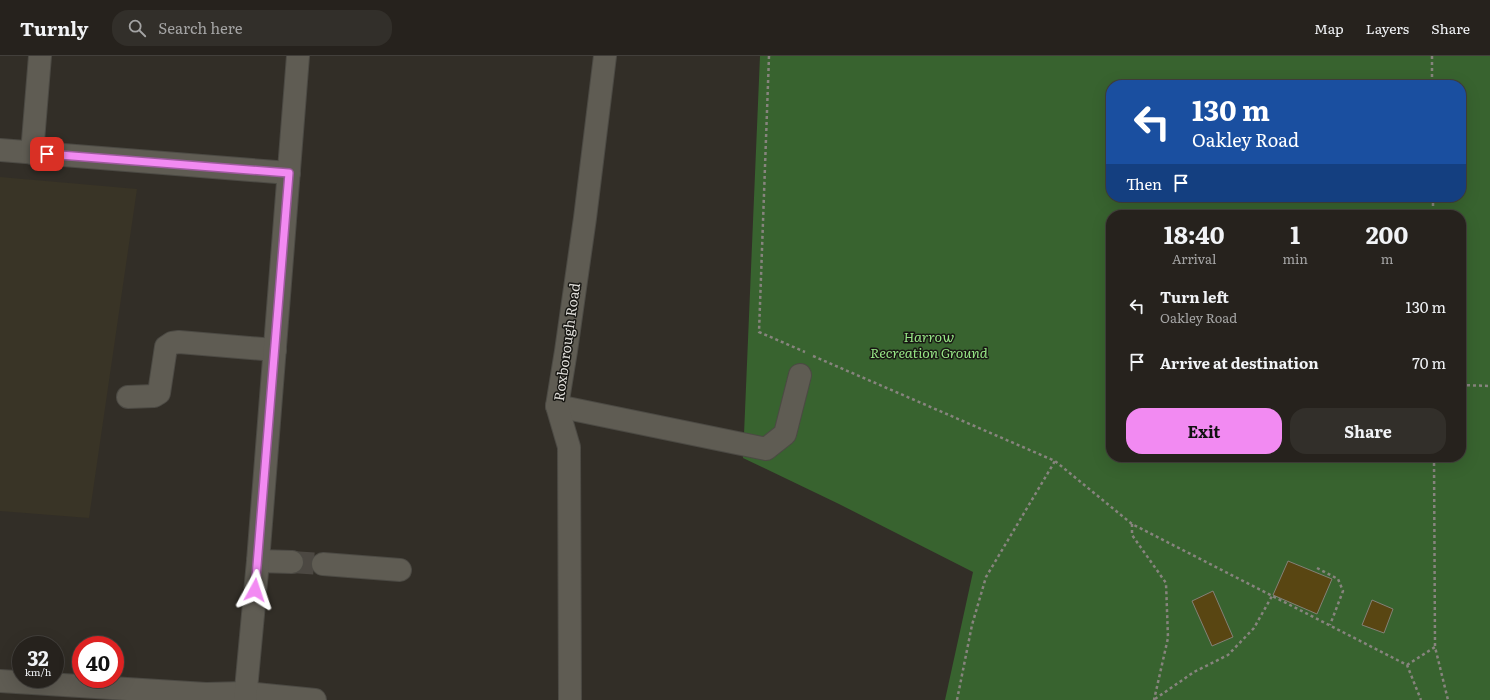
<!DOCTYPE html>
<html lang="en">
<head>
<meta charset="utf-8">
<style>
  body { margin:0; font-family:Literata,serif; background:#322f2a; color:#f1f3f6; height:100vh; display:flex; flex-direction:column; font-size:15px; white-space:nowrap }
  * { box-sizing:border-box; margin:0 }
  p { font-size:13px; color:#a4a4a4 }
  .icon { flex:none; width:22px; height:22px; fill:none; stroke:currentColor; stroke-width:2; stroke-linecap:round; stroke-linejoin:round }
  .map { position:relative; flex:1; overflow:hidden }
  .panel { position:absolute; left:1106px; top:154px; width:360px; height:252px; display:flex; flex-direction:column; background:#26221d; border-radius:16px; box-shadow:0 4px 16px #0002,0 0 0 1px #423f3b }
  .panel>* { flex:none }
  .banner { position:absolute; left:1106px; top:24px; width:360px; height:122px; border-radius:16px; box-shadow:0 4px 16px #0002,0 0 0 1px #423f3b; background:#1a4fa0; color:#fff; overflow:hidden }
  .speed { position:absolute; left:12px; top:580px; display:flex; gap:8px; font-size:20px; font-weight:700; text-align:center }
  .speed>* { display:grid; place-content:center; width:52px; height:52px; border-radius:50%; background:#26221d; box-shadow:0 4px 16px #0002,0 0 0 1px #423f3b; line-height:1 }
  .speed small { font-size:10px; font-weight:400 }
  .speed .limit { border:6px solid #d22; background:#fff; color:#111 }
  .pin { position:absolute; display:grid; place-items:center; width:34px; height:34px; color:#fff; margin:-17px; border-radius:8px; box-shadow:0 2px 6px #0006 }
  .me { position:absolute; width:44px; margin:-22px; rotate:5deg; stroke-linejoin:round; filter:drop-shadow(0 0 3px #0008) }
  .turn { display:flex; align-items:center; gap:14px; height:84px; padding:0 20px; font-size:18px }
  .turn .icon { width:52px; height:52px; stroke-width:2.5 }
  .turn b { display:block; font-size:28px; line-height:34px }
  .then { display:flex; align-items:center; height:38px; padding:0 20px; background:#0003; gap:8px; font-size:15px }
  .eta { display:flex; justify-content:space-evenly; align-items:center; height:68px; text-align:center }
  .eta b { font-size:24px; font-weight:700; line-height:28px }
  .cta { display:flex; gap:8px; margin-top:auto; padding:8px 20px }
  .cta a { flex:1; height:46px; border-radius:16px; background:#f28af2; color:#111; font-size:16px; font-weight:700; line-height:46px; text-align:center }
  .cta a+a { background:#322f2a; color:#f1f3f6 }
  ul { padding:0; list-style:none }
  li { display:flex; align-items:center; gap:12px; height:56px; padding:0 20px }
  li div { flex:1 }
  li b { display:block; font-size:15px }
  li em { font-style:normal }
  header { display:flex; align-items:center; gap:24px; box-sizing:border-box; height:56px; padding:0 20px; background:#26221d; border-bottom:1px solid #423f3b }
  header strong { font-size:19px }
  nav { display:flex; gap:22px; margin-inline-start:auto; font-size:14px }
  .search { width:280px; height:36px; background:#322f2a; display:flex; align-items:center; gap:10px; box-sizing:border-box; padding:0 14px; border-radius:16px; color:#a4a4a4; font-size:15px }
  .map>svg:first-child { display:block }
  .built { fill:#393426 }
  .green { fill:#38632f; fill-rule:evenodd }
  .building { fill:#594612; stroke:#848077 }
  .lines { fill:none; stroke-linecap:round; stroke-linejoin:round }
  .minor-tunnel { stroke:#4c4842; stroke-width:22; stroke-dasharray:22 11; stroke-linecap:butt }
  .minor-casing { stroke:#4c4a44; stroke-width:24 }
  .path { stroke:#87847e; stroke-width:2.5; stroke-dasharray:3 3; stroke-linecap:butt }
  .minor { stroke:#5f5c53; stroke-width:22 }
  .route-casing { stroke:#9d5a9d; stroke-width:10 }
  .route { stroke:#f28af2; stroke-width:7 }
  .labels { text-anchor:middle; stroke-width:3; stroke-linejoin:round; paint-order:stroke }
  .park-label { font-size:14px; font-style:italic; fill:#96e585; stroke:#181713 }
  .street-label { font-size:14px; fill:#dfddd9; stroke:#181713 }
</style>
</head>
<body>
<header>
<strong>Turnly</strong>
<div class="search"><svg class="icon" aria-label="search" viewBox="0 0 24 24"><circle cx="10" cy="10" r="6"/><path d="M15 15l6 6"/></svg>Search here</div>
<nav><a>Map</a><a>Layers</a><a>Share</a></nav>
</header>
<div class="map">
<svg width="1490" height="644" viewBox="0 0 1490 644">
  <rect width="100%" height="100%" fill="#322e27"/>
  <path class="built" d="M0 121 137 133 89 462 0 455Z"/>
  <path class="green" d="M760 0H1490V644H945L973 516 839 448 743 402ZM1111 29H1461V141H1111ZM1111 159H1461V401H1111Z"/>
  <g class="building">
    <path d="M1288 505 1332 523 1317 558 1273 539Z"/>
    <path d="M1213 535 1233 581 1212 590 1192 545Z"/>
    <path d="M1372 544 1393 553 1384 577 1362 569Z"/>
  </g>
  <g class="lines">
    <path class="minor-tunnel" d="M292 506 323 508"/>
    <defs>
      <g id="minor">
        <path d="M0 94 289 117"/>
        <path d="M32 97 40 0"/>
        <path d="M128 341 154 340 159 337 166 291 172 287 179 286 275 294"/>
        <path d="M557 350 766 393 785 378 800 319"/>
        <path d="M258 505 292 506"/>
        <path d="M323 508 400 514"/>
        <path d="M0 625 206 638 245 637 315 644"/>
        <path d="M245 644 258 505 298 0"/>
        <path d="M570 644 569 391 557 350 566 295 585 162 605 0"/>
      </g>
    </defs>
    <use href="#minor" class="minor-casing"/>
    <g class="path">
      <path d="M769 0 759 276 805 296"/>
      <path d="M1432 0V29"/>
      <path d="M1433 141V159"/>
      <path d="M813 300 1055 405 1132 468 1407 609 1421 644"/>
      <path d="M1461 329 1490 330"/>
      <path d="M1434 401 1435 591"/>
      <path d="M1132 468V479L1166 527 1168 582 1154 644"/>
      <path d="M1317 512 1338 523 1343 535 1330 569"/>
      <path d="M1407 609 1435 591 1448 644"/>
      <path d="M1155 643 1194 616 1228 599 1254 572 1272 540"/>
      <path d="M957 644 972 569 986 521 1055 405"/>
    </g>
    <use href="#minor" class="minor"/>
  </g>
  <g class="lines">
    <defs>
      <path id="route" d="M47 98 289 117 255 534"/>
    </defs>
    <use href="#route" class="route-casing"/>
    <use href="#route" class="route"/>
  </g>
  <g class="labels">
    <g class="park-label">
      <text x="929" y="286">Harrow<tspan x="929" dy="16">Recreation Ground</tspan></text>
    </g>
    <g class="street-label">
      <text transform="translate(567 286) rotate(-82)" y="5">Roxborough Road</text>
    </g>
  </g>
</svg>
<div class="speed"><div>32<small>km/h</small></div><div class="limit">40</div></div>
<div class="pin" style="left:47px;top:98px;background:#d93025"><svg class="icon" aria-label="arrive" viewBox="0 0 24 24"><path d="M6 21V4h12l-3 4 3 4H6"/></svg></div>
<svg class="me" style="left:255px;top:534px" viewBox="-20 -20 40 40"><path d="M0-17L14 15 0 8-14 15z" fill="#f28af2" stroke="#fff" stroke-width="4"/></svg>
<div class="banner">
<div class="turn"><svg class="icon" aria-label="left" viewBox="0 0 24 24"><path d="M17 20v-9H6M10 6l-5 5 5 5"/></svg><div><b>130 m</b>Oakley Road</div></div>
<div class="then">Then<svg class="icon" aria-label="arrive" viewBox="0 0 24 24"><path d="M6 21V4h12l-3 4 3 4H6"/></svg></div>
</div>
<section class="panel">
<div class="eta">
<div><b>18:40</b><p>Arrival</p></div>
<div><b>1</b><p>min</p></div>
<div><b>200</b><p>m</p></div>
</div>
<ul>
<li><svg class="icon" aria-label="left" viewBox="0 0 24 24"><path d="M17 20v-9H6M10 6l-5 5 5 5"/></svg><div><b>Turn left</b><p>Oakley Road</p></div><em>130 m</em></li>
<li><svg class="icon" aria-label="arrive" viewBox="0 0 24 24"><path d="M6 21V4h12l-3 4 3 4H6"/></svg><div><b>Arrive at destination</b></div><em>70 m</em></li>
</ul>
<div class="cta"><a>Exit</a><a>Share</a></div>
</section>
</div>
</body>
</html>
